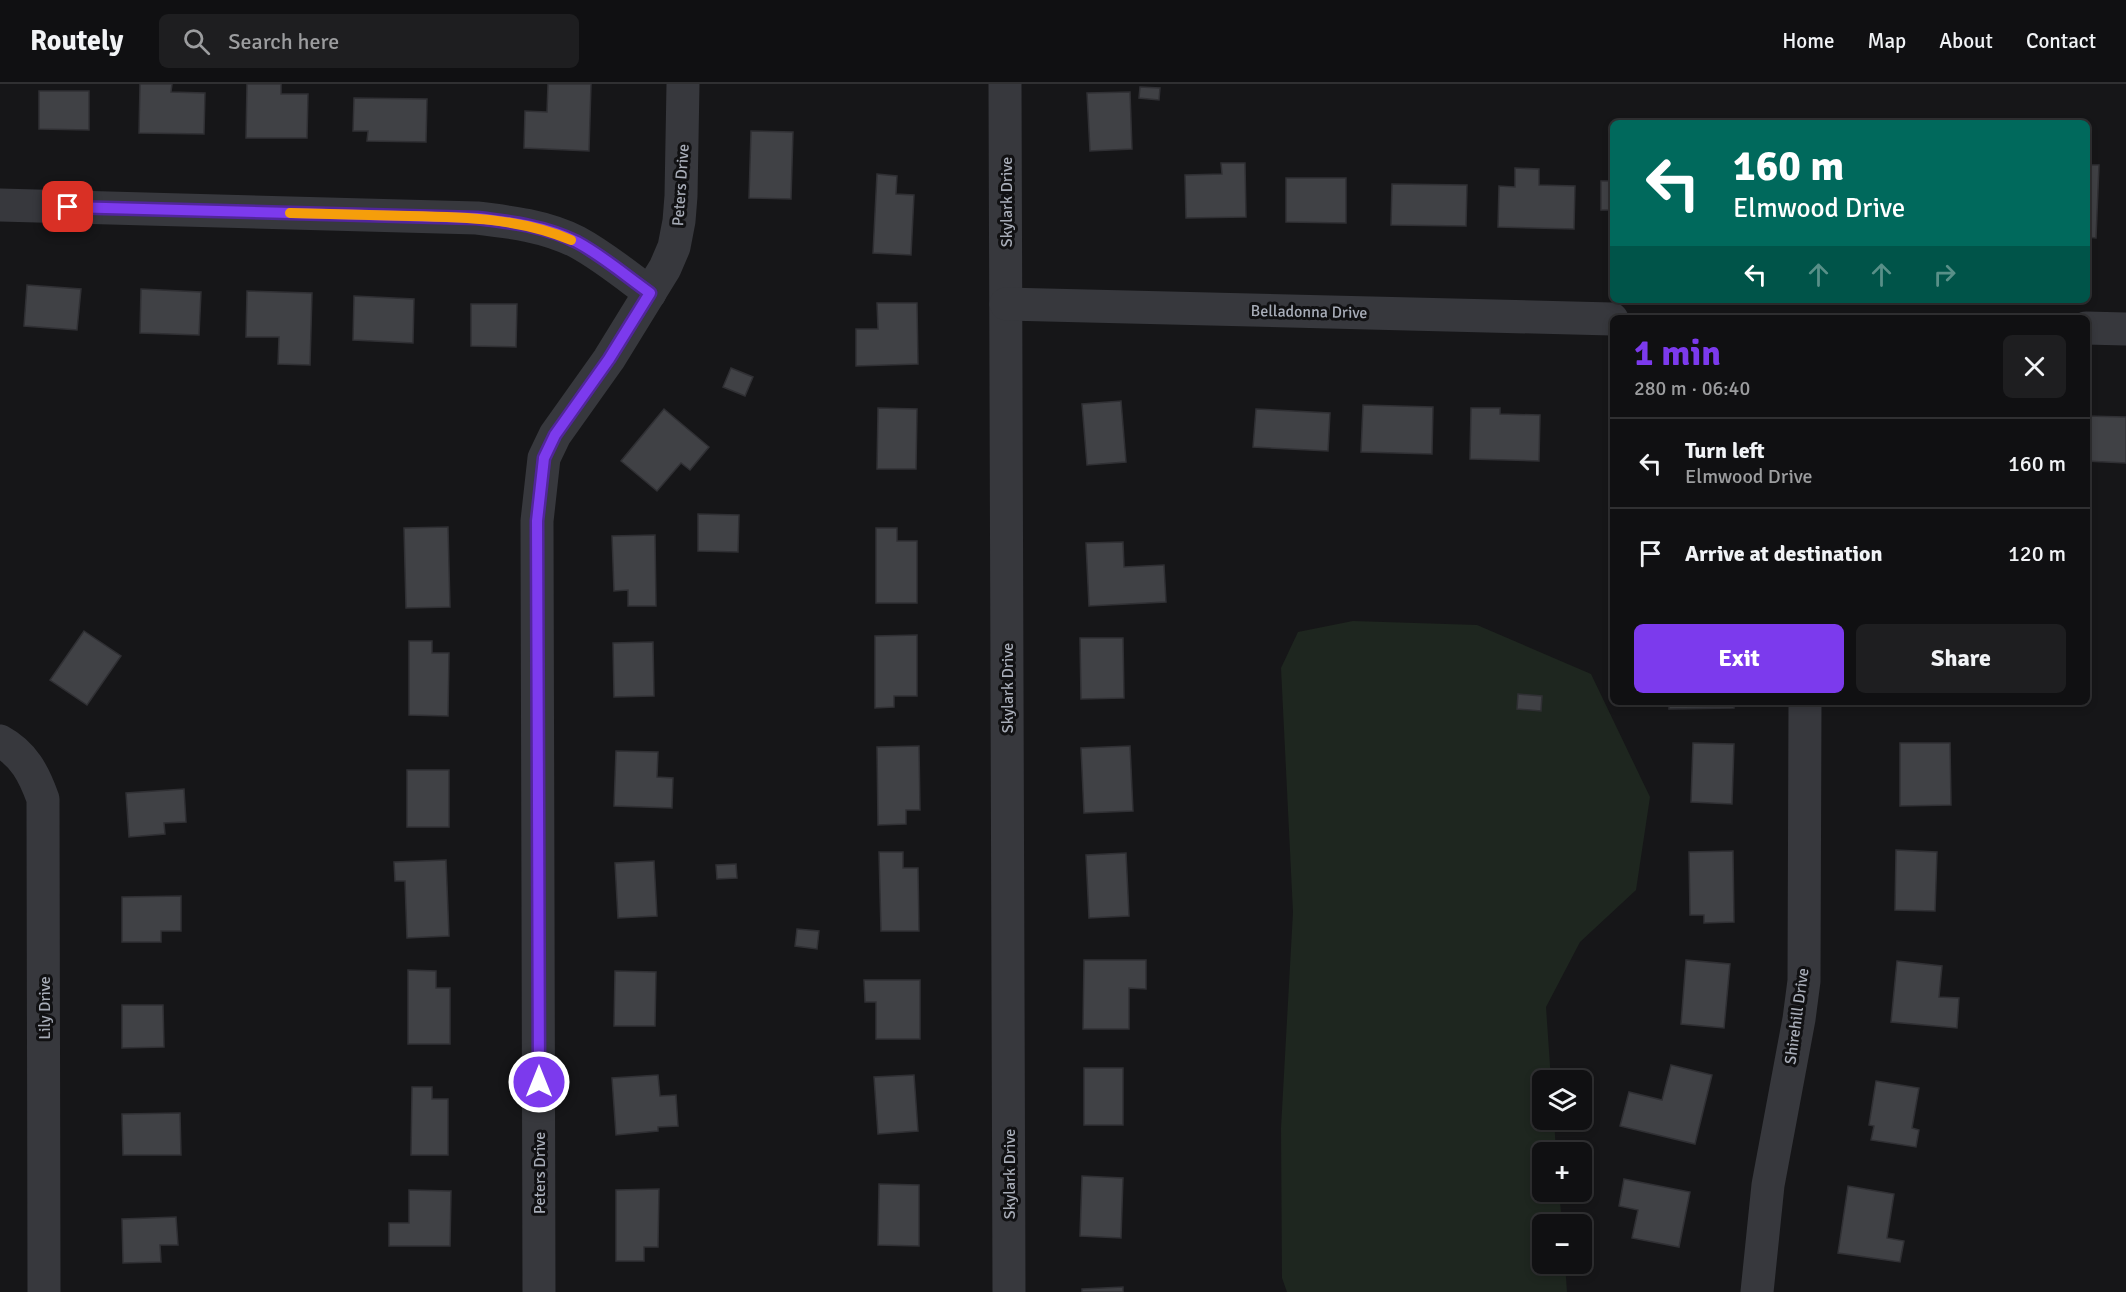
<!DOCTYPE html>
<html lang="en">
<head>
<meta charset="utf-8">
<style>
  body { margin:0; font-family:Signika,sans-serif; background:#1e1e20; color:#f1f3f6; height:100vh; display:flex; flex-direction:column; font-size:22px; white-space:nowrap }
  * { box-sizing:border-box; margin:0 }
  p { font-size:20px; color:#9c9d9f }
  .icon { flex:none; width:33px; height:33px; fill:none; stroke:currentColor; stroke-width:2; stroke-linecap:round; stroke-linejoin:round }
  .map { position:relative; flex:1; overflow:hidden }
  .details { position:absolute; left:1610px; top:231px; width:480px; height:390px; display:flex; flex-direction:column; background:#101012; border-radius:9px; box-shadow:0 3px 9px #0003,0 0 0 2px #303032 }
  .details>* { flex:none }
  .banner { position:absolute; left:1610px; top:36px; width:480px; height:183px; border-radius:9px; box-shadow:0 3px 9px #0003,0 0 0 2px #303032; background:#00695c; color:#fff; overflow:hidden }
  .buttons { position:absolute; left:1532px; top:986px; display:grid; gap:12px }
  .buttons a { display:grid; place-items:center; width:60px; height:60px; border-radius:9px; background:#101012; box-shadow:0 3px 9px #0003,0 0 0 2px #303032; font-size:30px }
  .pin { position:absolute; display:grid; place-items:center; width:51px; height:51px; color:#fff; margin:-26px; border-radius:12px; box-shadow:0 3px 9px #0006 }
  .me { position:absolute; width:66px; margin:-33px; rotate:0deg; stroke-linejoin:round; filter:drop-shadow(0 0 4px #0008) }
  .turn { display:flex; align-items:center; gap:21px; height:126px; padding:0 24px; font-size:27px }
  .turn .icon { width:78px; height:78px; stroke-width:2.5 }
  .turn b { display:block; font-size:42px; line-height:51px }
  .lanes { display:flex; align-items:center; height:57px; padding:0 24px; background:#0003; justify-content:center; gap:30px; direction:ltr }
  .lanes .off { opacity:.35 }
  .round { display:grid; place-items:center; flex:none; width:63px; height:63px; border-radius:9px; background:#1e1e20 }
  .head { display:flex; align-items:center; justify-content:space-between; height:102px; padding:0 24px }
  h1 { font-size:36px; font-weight:700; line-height:45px; color:#7c3aed }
  .action { display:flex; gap:12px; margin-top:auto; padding:12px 24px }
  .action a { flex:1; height:69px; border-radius:9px; background:#7c3aed; color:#fff; font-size:24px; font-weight:700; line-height:69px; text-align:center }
  .action a+a { background:#1e1e20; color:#f1f3f6 }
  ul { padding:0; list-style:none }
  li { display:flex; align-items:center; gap:18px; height:90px; padding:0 24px; border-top:2px solid #303032 }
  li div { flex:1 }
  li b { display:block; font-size:22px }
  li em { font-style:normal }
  header { display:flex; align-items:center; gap:36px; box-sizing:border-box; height:84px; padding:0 30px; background:#101012; border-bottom:2px solid #303032 }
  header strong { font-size:28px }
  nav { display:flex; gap:33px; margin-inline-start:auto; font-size:21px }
  .search { width:420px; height:54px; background:#1e1e20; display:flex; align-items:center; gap:15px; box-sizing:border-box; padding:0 21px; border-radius:9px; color:#9c9d9f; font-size:22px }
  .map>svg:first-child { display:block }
  .green { fill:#1e261f }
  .building { fill:#404145; stroke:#303034; stroke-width:1.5 }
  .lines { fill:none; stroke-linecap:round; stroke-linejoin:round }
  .minor { stroke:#37383d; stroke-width:33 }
  .route-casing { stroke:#51269a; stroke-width:15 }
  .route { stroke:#7c3aed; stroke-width:10 }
  .slow { stroke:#f59e0b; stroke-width:10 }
  .labels { text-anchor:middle; stroke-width:6; stroke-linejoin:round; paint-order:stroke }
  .street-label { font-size:16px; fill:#a8adb8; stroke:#111113 }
</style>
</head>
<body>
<header>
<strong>Routely</strong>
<div class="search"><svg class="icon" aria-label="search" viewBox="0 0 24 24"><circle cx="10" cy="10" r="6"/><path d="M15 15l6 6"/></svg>Search here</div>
<nav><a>Home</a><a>Map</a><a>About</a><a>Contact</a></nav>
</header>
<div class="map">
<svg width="2126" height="1208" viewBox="0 0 2126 1208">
  <rect width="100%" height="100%" fill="#161618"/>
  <path class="green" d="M1353 537 1477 541 1591 590 1650 713 1636 806 1580 858 1546 923 1551 996H1542V1035H1554L1556 1068H1542V1107H1559L1562 1140H1542V1179H1565L1567 1208H1287L1282 1194 1281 1044 1293 828 1281 584 1298 548Z"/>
  <g class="building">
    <path d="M140 0H172L171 8 205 9 204 50 139 49Z"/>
    <path d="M247 0H281V10H308L307 54H246Z"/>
    <path d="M548 0H591L589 67 524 64 525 27 547 28Z"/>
    <path d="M1140 3 1160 4 1159 16 1139 14Z"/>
    <path d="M39 7H89V46L39 45Z"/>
    <path d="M1130 8 1132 65 1090 67 1087 9Z"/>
    <path d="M354 14 427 15 426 58 367 57 368 47H353Z"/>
    <path d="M751 47 793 48 791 115 749 114Z"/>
    <path d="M1221 79H1245L1246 133 1186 134 1185 91 1222 90Z"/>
    <path d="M2086 81H2099L2096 154 2086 153Z"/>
    <path d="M1515 84 1539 85V101L1575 102 1574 145 1498 143 1499 102 1515 103Z"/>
    <path d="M877 90 897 92 896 110 914 111 911 171 873 169Z"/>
    <path d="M1286 94H1346V139L1286 138Z"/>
    <rect x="1601" y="97" width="11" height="29"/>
    <path d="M1392 100 1467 101 1466 142 1391 141Z"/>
    <path d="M27 201 81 205 77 246 24 242Z"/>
    <path d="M141 205 201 208 199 251 140 249Z"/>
    <path d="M247 207 312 209 310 281 278 280 279 253H246Z"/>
    <path d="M354 212 414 215 413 259 353 256Z"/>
    <path d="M877 219H917L918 280 856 282V245H878Z"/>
    <path d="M471 220H517L516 263 471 262Z"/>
    <path d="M731 284 753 293 745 312 723 303Z"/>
    <path d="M1121 317 1126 378 1087 381 1082 320Z"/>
    <path d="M1363 321 1433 323 1432 370 1361 368Z"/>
    <path d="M878 324 917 325 916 385H877Z"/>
    <path d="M1471 324H1500V330L1540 331 1539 377 1470 375Z"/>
    <path d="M664 325 709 363 690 386 681 379 657 407 621 377Z"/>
    <path d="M1256 325 1330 329 1328 367 1253 363Z"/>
    <path d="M2086 332 2126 333V379L2086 377Z"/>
    <path d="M698 430 739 431 738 468 698 467Z"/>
    <path d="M448 443 450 523 406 524 404 444Z"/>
    <path d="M876 444H897V457H917V519H876Z"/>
    <path d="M655 451 656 522H628V506L614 507 612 452Z"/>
    <path d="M1123 458 1124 483 1164 481 1166 518 1089 522 1086 459Z"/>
    <path d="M84 547 121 572 87 621 50 596Z"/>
    <path d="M917 551V612H894V623L875 624V552Z"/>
    <path d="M1080 554H1123L1124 614 1081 615Z"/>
    <path d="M409 557H432V569H449L448 632 409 631Z"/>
    <path d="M653 558 654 612 614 613 613 559Z"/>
    <path d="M1518 610 1542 612 1541 627 1517 625Z"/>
    <path d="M1669 618H1734V624L1669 625Z"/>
    <path d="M1693 659 1734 660 1732 720 1691 718Z"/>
    <path d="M1900 659H1950L1951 721 1900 722Z"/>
    <path d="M919 662 920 726H906V740L878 741 877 663Z"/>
    <path d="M1130 662 1133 727 1084 729 1081 664Z"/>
    <path d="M616 667 658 668 657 693 673 694 672 724 614 722Z"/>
    <rect x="407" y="686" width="42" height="57"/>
    <path d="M184 705 186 738 164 739 165 750 129 753 126 709Z"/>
    <path d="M1896 766 1937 768 1935 827 1895 826Z"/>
    <path d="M1733 767 1734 838 1704 839V831H1690L1689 768Z"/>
    <path d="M879 768H903V784H918L919 847H881Z"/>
    <path d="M1126 769 1129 832 1089 834 1086 771Z"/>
    <path d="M446 776 449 852 407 854 405 797H395L394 778Z"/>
    <path d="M654 777 657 832 618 834 615 779Z"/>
    <path d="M736 780 737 794 717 795 716 781Z"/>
    <path d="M181 812V847H161V858H122V813Z"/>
    <path d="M797 845 819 847 817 865 795 862Z"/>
    <path d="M1084 876H1146V905L1129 904V945H1083Z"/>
    <path d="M1686 876 1730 880 1724 944 1681 940Z"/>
    <path d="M1897 877 1942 882 1939 913 1959 914 1957 944 1891 938Z"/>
    <path d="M408 886 436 887V904H450V960H408Z"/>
    <path d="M615 887 656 888 655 942H614Z"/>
    <path d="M864 896H920V955H876V918H865Z"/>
    <path d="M122 921H163L164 963 122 964Z"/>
    <path d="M1671 981 1712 991 1695 1060 1620 1042 1629 1008 1662 1016Z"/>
    <rect x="1084" y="984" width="39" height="57"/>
    <path d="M658 991 660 1012 676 1011 678 1042 658 1043V1047L616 1051 612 994Z"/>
    <path d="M914 991 918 1047 878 1050 874 993Z"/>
    <path d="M1876 997 1919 1004 1912 1044 1919 1046 1916 1063 1871 1056 1874 1042 1869 1041Z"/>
    <path d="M412 1003H432V1015H448V1071H411Z"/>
    <path d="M180 1029 181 1071H123L122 1030Z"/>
    <path d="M1082 1092 1123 1094 1121 1154 1080 1152Z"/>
    <path d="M1624 1095 1690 1108 1679 1163 1632 1154 1638 1126 1619 1122Z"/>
    <path d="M879 1100 919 1101V1162L878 1161Z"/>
    <path d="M1848 1102 1894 1110 1887 1154 1904 1157 1900 1178 1838 1169Z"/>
    <path d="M659 1105 658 1163H644V1177H616V1106Z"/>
    <path d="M409 1106 451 1107 450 1162H389V1139H409Z"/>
    <path d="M176 1133 178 1161H160L161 1178 123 1179 122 1135Z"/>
    <path d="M1123 1203V1208H1082V1205Z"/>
  </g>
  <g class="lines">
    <g class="minor">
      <path d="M1005 0 1009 1208"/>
      <path d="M0 121 477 134C511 138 545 142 577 158 603 172 626 191 650 209"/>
      <path d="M1006 220 1612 235"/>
      <path d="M2086 244 2126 245"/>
      <path d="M0 657C24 670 34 690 43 715L44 1208"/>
      <path d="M539 1208 537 437 544 374 555 351 609 275 665 184 674 163 679 137 681 112 683 0"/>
      <path d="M1757 1208 1768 1101 1799 935 1804 897 1805 618"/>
    </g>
  </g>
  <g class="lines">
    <defs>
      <path id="route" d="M68 123 477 134C511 138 545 142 577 158 603 172 626 192 650 209L609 275 555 351 544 374 537 437 539 998"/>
    </defs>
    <use href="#route" class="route-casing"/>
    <use href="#route" class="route"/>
    <path class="slow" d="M290 129C330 130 370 131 409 132 465 133 519 134 571 156"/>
  </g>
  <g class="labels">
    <g class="street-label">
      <text transform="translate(680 101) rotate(-86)" y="6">Peters Drive</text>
      <text transform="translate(1006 118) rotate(-90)" y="6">Skylark Drive</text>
      <text transform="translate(1309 227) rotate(1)" y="6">Belladonna Drive</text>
      <text transform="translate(1007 604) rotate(-90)" y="6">Skylark Drive</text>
      <text transform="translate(44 924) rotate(-90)" y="6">Lily Drive</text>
      <text transform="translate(1796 932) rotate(-82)" y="6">Shirehill Drive</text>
      <text transform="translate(539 1089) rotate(-90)" y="6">Peters Drive</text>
      <text transform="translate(1009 1090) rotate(-90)" y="6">Skylark Drive</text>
    </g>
  </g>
</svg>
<div class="buttons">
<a><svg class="icon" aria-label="layers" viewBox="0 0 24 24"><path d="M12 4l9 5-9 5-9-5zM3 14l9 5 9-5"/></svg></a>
<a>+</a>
<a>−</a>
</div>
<div class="pin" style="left:68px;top:123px;background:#d93025"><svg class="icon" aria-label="arrive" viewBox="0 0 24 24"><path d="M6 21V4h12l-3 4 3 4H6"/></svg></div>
<svg class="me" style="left:539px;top:998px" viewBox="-20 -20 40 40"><circle r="17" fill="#7c3aed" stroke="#fff" stroke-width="3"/><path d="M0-11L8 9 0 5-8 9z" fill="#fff"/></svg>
<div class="banner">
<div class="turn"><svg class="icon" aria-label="left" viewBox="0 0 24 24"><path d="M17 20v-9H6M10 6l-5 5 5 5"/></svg><div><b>160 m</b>Elmwood Drive</div></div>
<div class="lanes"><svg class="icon" aria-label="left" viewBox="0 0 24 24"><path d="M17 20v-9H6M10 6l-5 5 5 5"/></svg><svg class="icon off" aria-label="ahead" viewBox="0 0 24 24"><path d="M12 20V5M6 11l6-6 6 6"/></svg><svg class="icon off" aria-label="ahead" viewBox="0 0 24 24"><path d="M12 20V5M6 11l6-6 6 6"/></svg><svg class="icon off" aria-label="right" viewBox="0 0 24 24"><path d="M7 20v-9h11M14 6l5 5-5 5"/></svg></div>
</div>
<section class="details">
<div class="head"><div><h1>1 min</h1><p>280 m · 06:40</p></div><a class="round"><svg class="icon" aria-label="close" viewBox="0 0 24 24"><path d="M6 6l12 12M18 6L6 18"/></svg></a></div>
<ul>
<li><svg class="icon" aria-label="left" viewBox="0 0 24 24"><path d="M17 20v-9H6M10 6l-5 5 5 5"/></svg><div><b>Turn left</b><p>Elmwood Drive</p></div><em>160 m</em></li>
<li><svg class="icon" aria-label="arrive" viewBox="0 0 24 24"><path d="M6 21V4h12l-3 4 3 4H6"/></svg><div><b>Arrive at destination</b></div><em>120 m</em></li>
</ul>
<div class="action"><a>Exit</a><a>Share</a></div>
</section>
</div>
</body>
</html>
